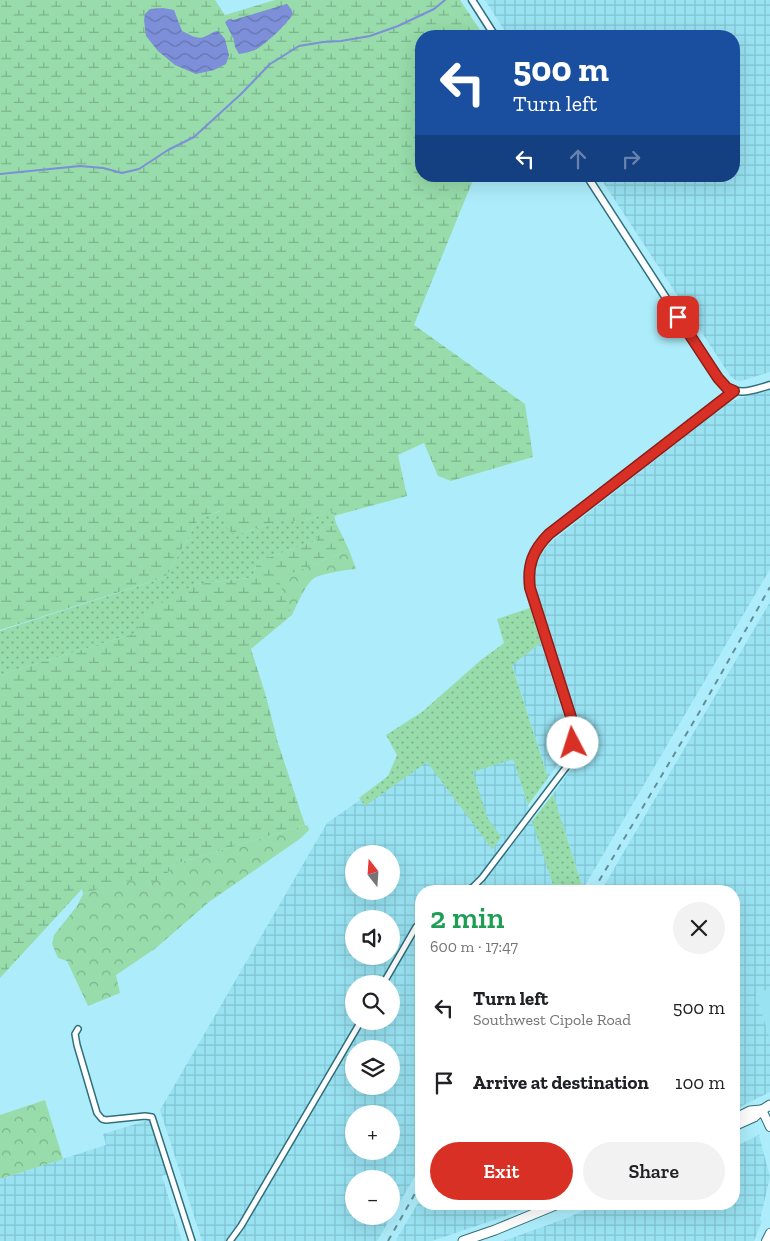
<!DOCTYPE html>
<html lang="en">
<head>
<meta charset="utf-8">
<style>
  body { margin:0; font-family:"Zilla Slab",serif; background:#f2f2f2; color:#202124; height:100vh; display:flex; flex-direction:column; font-size:19px; white-space:nowrap }
  * { box-sizing:border-box; margin:0 }
  p { font-size:16px; color:#757577 }
  .icon { flex:none; width:28px; height:28px; fill:none; stroke:currentColor; stroke-width:2; stroke-linecap:round; stroke-linejoin:round }
  .map { position:relative; flex:1; overflow:hidden }
  .details { position:absolute; left:415px; top:885px; width:325px; height:325px; display:flex; flex-direction:column; background:#fff; border-radius:20px; box-shadow:0 5px 20px #0002 }
  .details>* { flex:none }
  .hud { position:absolute; left:415px; top:30px; width:325px; height:152px; border-radius:20px; box-shadow:0 5px 20px #0002; background:#1a4fa0; color:#fff; overflow:hidden }
  .needle { width:32px; rotate:343deg }
  .buttons { position:absolute; left:345px; top:845px; display:grid; gap:10px }
  .buttons a { display:grid; place-items:center; width:55px; height:55px; border-radius:50%; background:#fff; box-shadow:0 5px 20px #0002; font-size:25px }
  .pin { position:absolute; display:grid; place-items:center; width:42px; height:42px; color:#fff; margin:-21px; border-radius:10px; box-shadow:0 2px 8px #0006 }
  .me { position:absolute; width:55px; margin:-28px; rotate:355deg; stroke-linejoin:round; filter:drop-shadow(0 0 4px #0008) }
  .turn { display:flex; align-items:center; gap:18px; height:105px; padding:0 15px; font-size:22px }
  .turn .icon { width:65px; height:65px; stroke-width:2.5 }
  .turn b { display:block; font-size:35px; line-height:42px }
  .lanes { display:flex; align-items:center; height:48px; padding:0 15px; background:#0003; justify-content:center; gap:25px; direction:ltr }
  .lanes .off { opacity:.35 }
  .round { display:grid; place-items:center; flex:none; width:52px; height:52px; border-radius:26px; background:#f2f2f2 }
  .head { display:flex; align-items:center; justify-content:space-between; height:85px; padding:0 15px }
  h1 { font-size:30px; font-weight:600; line-height:38px; color:#1e9e55 }
  .button { display:flex; gap:10px; margin-top:auto; padding:10px 15px }
  .button a { flex:1; height:58px; border-radius:30px; background:#d93025; color:#fff; font-size:20px; font-weight:600; line-height:58px; text-align:center }
  .button a+a { background:#f2f2f2; color:#202124 }
  ul { padding:0; list-style:none }
  li { display:flex; align-items:center; gap:15px; height:75px; padding:0 15px }
  li div { flex:1 }
  li b { display:block; font-size:19px }
  li em { font-style:normal }
  .map>svg:first-child { display:block }
  .built { fill:#98e2f2 }
  .industrial { fill:url(#industrial-grid); fill-rule:evenodd }
  .grass { fill:url(#grass-dots) }
  .forest { fill:url(#forest-crowns) }
  .wetland { fill:url(#wetland-marsh) }
  .water { fill:url(#water-waves) }
  .lines { fill:none; stroke-linecap:round; stroke-linejoin:round }
  .stream { stroke:#7c8fd8; stroke-width:2 }
  .minor-casing { stroke:#306f7b; stroke-width:8 }
  .tertiary-casing { stroke:#306f7b; stroke-width:9 }
  .secondary-casing { stroke:#306f7b; stroke-width:10 }
  .trunk-casing { stroke:#306f7b; stroke-width:11 }
  .minor { stroke:#fff; stroke-width:5 }
  .tertiary { stroke:#fff; stroke-width:6 }
  .secondary { stroke:#fff; stroke-width:8 }
  .trunk { stroke:#fff; stroke-width:9 }
  .rail { stroke:#648f99; stroke-width:2; stroke-dasharray:6 6; stroke-linecap:butt }
  .route-casing { stroke:#8d1f18; stroke-width:12 }
  .route { stroke:#d93025; stroke-width:9 }
</style>
</head>
<body>
<div class="map">
<svg width="770" height="1241" viewBox="0 0 770 1241">
  <defs>
    <pattern id="industrial-grid" width="8" height="8" patternUnits="userSpaceOnUse" patternTransform="scale(1.25)"><rect width="8" height="8" fill="#98e2f2"/><path d="M0 4h8M4 0v8" fill="none" stroke="#83c3d1"/></pattern>
    <pattern id="grass-dots" width="8" height="8" patternUnits="userSpaceOnUse" patternTransform="scale(1.25)"><rect width="8" height="8" fill="#97dcaa"/><path d="M2 2h.1M6 6h.1" fill="none" stroke="#7bb48c" stroke-width="1.8" stroke-linecap="round"/></pattern>
    <pattern id="forest-crowns" width="20" height="18" patternUnits="userSpaceOnUse" patternTransform="scale(1.25)"><rect width="20" height="18" fill="#97dcaa"/><path d="M2 6a3 3 0 1 1 6 0M12 15a3 3 0 1 1 6 0" fill="none" stroke="#7bb48c"/></pattern>
    <pattern id="wetland-marsh" width="20" height="14" patternUnits="userSpaceOnUse" patternTransform="scale(1.25)"><rect width="20" height="14" fill="#97dcaa"/><path d="M1 5h8M5 5V1M11 12h8M15 12V8" fill="none" stroke="#7bb48c"/></pattern>
    <pattern id="water-waves" width="16" height="10" patternUnits="userSpaceOnUse" patternTransform="scale(1.25)"><rect width="16" height="10" fill="#7c8fd8"/><path d="M0 5q4-4 8 0t8 0" fill="none" stroke="#6576b1"/></pattern>
  </defs>
  <rect width="100%" height="100%" fill="#adedfb"/>
  <path class="built" d="M770 989V1039L756 994Z"/>
  <g class="industrial">
    <path d="M485 0H770V372L741 381 736 380 731 377 599 176H734V36H508Z"/>
    <path d="M770 389V569L583 889 553 794 569 772 575 761 578 751 579 733 578 724 537 593 535 580 536 568 540 556 550 543 729 402Z"/>
    <path d="M770 602V989L756 994 770 1039V1092L734 1110V891H601Z"/>
    <path d="M541 643 565 720 568 730 567 741 565 751 561 760 548 778 512 664Z"/>
    <path d="M496 705 555 891H421V1166L377 1241H202L160 1110 327 823ZM354 854H391V891H354ZM354 919H391V956H354ZM354 984H391V1021H354ZM354 1049H391V1086H354ZM354 1114H391V1151H354ZM354 1179H391V1216H354Z"/>
    <path d="M155 1118 172 1172 162 1176 182 1241H0V1179L106 1145 103 1134Z"/>
    <path d="M759 1135 770 1177 760 1220 762 1221 754 1241H503L567 1218 598 1204H734V1147Z"/>
    <path d="M421 1198V1204H536L520 1211 432 1241H397L396 1240Z"/>
  </g>
  <g class="grass">
    <path d="M221 511 242 533 279 521H303L333 511 336 523 322 528 316 541 258 561 253 575 249 578 197 584 136 633 0 675V631L166 577 199 518Z"/>
    <path d="M530 608 541 643 512 665 548 778 528 805 513 759 473 772 487 817 501 837 492 849 427 762 365 806 359 798 388 776 397 755 386 735 422 712 481 660 504 643 497 619Z"/>
    <path d="M553 794 583 889 581 891H555L532 821Z"/>
  </g>
  <g class="forest">
    <path d="M349 550 356 569C344 570 326 573 316 577 306 582 297 605 292 615L277 579Z"/>
    <path d="M305 825 308 826 309 830 301 838 209 902 156 948 116 975 120 993 88 1006 67 961 58 958 52 944 54 935 77 906 83 894 117 883 136 880 147 883 162 878 175 864Z"/>
    <path d="M45 1100 63 1159 0 1179V1115Z"/>
  </g>
  <g class="wetland">
    <path d="M0 0H215L225 15 275 0H460L484 36H421V176H473V180L414 325 525 404 533 457 451 481 438 476 424 443 398 455 407 496 334 516 333 511 303 521H279L242 533H232L226 527 220 511 199 518 166 577 0 630Z"/>
    <path d="M336 523 349 550 278 579 292 615 251 649 266 696 278 743 305 825 175 864 162 879 147 884 136 880 118 883 83 894 82 889 0 978V675L136 633 142 615 176 594 197 584 249 578 253 575 258 561 316 541 322 528Z"/>
  </g>
  <g class="water">
    <path d="M287 4 291 9 293 14C286 25 266 44 255 50 250 52 244 53 239 54L235 47 234 40 225 22 229 19 233 20Z"/>
    <path d="M163 8 174 10 182 31C189 34 198 41 206 36 211 34 212 32 218 31L225 39 229 55 226 64 214 70 196 74 175 65 158 51 146 36 144 20 145 14 150 9Z"/>
  </g>
  <g class="lines">
    <path class="stream" d="M0 174 80 166 103 168 122 173 139 169 168 150 194 137 241 94 270 64 299 46 323 42 341 41 370 36 398 26 434 9 445 0"/>
    <defs>
      <g id="minor">
        <path d="M466 891 473 887 482 878 567 766C574 748 575 737 571 717L530 588C527 565 533 550 549 534L734 391"/>
        <path d="M383 984 416 927 421 922"/>
        <path d="M78 1029 75 1034 77 1045 97 1113 102 1119 106 1120 145 1116 152 1117 192 1241"/>
        <path d="M230 1241 241 1226 361 1021"/>
      </g>
      <g id="tertiary">
        <path d="M472 0 495 36"/>
        <path d="M587 176 721 383C737 397 751 391 770 385"/>
      </g>
      <g id="secondary">
        <path d="M762 1110 770 1127"/>
        <path d="M766 1241 770 1233"/>
      </g>
      <g id="trunk">
        <path d="M734 1119 750 1111 761 1110"/>
        <path d="M734 1126 754 1117 762 1110 770 1105"/>
        <path d="M463 1241 495 1230 558 1204"/>
      </g>
    </defs>
    <use href="#minor" class="minor-casing"/>
    <use href="#tertiary" class="tertiary-casing"/>
    <use href="#secondary" class="secondary-casing"/>
    <use href="#trunk" class="trunk-casing"/>
    <use href="#minor" class="minor"/>
    <use href="#tertiary" class="tertiary"/>
    <use href="#secondary" class="secondary"/>
    <use href="#trunk" class="trunk"/>
    <g class="rail">
      <path d="M593 891 700 711 770 587"/>
      <path d="M388 1241 421 1183"/>
    </g>
  </g>
  <g class="lines">
    <defs>
      <path id="route" d="M573 743 574 734 571 717 530 588C527 565 533 550 549 534L734 391 727 388 718 378 678 317"/>
    </defs>
    <use href="#route" class="route-casing"/>
    <use href="#route" class="route"/>
  </g>
</svg>
<div class="buttons">
<a><svg class="needle" viewBox="-14 -14 28 28"><path d="M0-13l5 13h-10z" fill="#e53935"/><path d="M0 13l5-13h-10z" fill="#757577"/></svg></a>
<a><svg class="icon" aria-label="sound" viewBox="0 0 24 24"><path d="M4 9h4l5-4v14l-5-4H4zM17 9q2 3 0 6"/></svg></a>
<a><svg class="icon" aria-label="search" viewBox="0 0 24 24"><circle cx="10" cy="10" r="6"/><path d="M15 15l6 6"/></svg></a>
<a><svg class="icon" aria-label="layers" viewBox="0 0 24 24"><path d="M12 4l9 5-9 5-9-5zM3 14l9 5 9-5"/></svg></a>
<a>+</a>
<a>−</a>
</div>
<div class="pin" style="left:678px;top:317px;background:#d93025"><svg class="icon" aria-label="arrive" viewBox="0 0 24 24"><path d="M6 21V4h12l-3 4 3 4H6"/></svg></div>
<svg class="me" style="left:573px;top:743px" viewBox="-20 -20 40 40"><circle r="19" fill="#fff"/><path d="M0-13L10 11 0 6-10 11z" fill="#d93025"/></svg>
<div class="hud">
<div class="turn"><svg class="icon" aria-label="left" viewBox="0 0 24 24"><path d="M17 20v-9H6M10 6l-5 5 5 5"/></svg><div><b>500 m</b>Turn left</div></div>
<div class="lanes"><svg class="icon" aria-label="left" viewBox="0 0 24 24"><path d="M17 20v-9H6M10 6l-5 5 5 5"/></svg><svg class="icon off" aria-label="ahead" viewBox="0 0 24 24"><path d="M12 20V5M6 11l6-6 6 6"/></svg><svg class="icon off" aria-label="right" viewBox="0 0 24 24"><path d="M7 20v-9h11M14 6l5 5-5 5"/></svg></div>
</div>
<section class="details">
<div class="head"><div><h1>2 min</h1><p>600 m · 17:47</p></div><a class="round"><svg class="icon" aria-label="close" viewBox="0 0 24 24"><path d="M6 6l12 12M18 6L6 18"/></svg></a></div>
<ul>
<li><svg class="icon" aria-label="left" viewBox="0 0 24 24"><path d="M17 20v-9H6M10 6l-5 5 5 5"/></svg><div><b>Turn left</b><p>Southwest Cipole Road</p></div><em>500 m</em></li>
<li><svg class="icon" aria-label="arrive" viewBox="0 0 24 24"><path d="M6 21V4h12l-3 4 3 4H6"/></svg><div><b>Arrive at destination</b></div><em>100 m</em></li>
</ul>
<div class="button"><a>Exit</a><a>Share</a></div>
</section>
</div>
</body>
</html>
